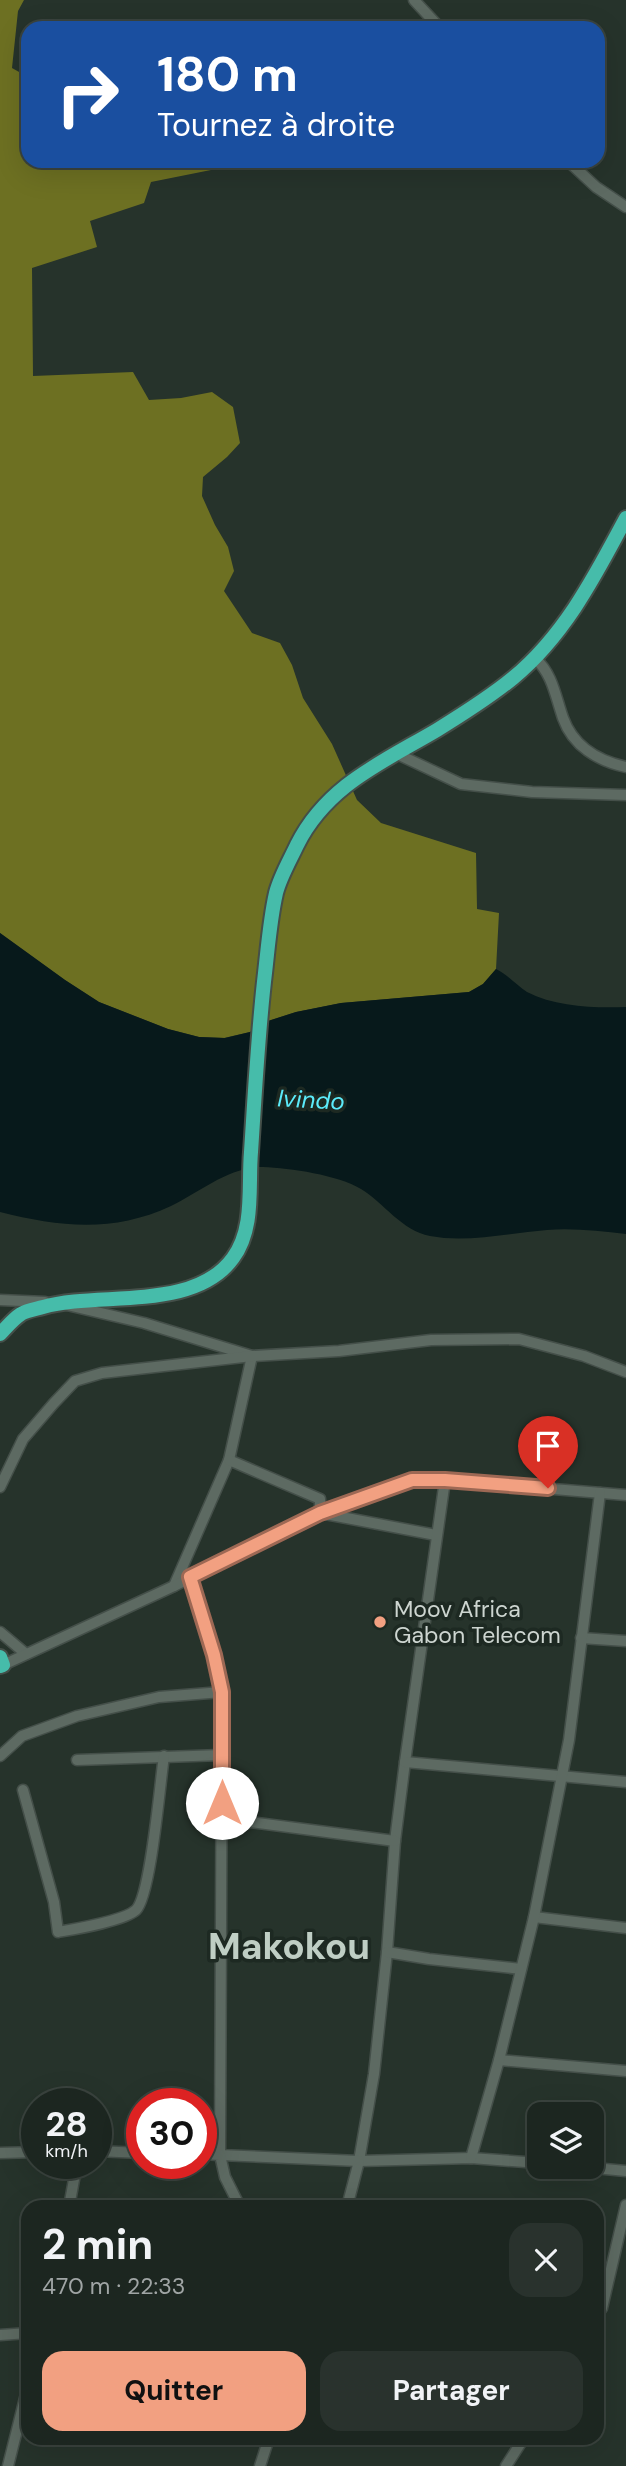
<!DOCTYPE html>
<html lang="fr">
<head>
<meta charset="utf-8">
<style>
  body { margin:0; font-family:"DM Sans",sans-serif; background:#29322d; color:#f1f3f6; height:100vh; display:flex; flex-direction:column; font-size:26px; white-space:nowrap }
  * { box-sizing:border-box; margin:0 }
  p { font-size:23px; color:#a0a5a5 }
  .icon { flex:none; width:38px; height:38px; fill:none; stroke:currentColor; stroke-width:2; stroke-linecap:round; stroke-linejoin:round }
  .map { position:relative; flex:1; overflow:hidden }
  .drawer { position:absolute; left:21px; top:2200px; width:583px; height:245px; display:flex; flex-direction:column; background:#1c2620; border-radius:21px; box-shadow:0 7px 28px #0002,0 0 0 2px #3a433e }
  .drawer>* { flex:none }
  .banner { position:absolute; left:21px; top:21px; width:584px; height:147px; border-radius:21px; box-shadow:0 7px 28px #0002,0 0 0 2px #3a433e; background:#1a4fa0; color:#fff; overflow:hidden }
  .controls { position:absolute; left:527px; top:2102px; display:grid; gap:14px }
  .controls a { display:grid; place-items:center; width:77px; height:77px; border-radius:14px; background:#1c2620; box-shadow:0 7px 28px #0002,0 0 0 2px #3a433e; font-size:35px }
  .speed { position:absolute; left:21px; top:2088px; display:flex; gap:14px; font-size:35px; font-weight:700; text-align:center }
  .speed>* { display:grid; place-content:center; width:91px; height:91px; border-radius:50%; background:#1c2620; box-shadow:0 7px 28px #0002,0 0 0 2px #3a433e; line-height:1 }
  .speed small { font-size:18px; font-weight:400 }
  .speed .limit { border:10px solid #d22; background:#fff; color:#111 }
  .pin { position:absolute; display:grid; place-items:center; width:60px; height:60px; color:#fff; margin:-72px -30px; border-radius:50% 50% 50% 0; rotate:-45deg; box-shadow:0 0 7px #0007 }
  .pin .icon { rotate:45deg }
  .me { position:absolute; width:77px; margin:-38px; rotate:0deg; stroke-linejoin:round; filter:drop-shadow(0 0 5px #0008) }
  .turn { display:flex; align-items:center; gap:24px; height:147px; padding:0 21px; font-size:32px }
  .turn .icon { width:91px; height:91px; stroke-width:2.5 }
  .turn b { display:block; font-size:49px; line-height:60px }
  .round { display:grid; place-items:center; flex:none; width:74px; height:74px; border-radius:21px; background:#29322d }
  .headline { display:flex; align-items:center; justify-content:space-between; height:119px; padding:0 21px }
  h1 { font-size:42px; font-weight:700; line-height:52px }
  .button { display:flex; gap:14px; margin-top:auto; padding:14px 21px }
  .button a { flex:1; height:80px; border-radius:21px; background:#f2a081; color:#111; font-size:28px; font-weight:700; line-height:80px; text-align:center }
  .button a+a { background:#29322d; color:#f1f3f6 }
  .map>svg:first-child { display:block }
  .forest { fill:#6d7022 }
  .water { fill:#07191b }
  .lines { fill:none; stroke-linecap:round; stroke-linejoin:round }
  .minor-casing { stroke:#444f49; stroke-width:13 }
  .highway-casing { stroke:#444f49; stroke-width:18 }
  .minor { stroke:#5d6a62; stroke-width:10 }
  .highway { stroke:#46bcaa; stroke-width:14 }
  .route-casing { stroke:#9d6854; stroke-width:18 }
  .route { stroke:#f2a081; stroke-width:12 }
  .poi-dot { fill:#f2a081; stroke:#1d2922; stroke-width:2.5 }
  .labels { text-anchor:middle; stroke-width:7; stroke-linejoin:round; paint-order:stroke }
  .poi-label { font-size:23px; fill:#cdd5d0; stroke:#1d2922; text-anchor:start }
  .water-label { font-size:24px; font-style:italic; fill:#5bebfa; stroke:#1d2922 }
  .town-label { font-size:37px; font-weight:bold; fill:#bfcec4; stroke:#1d2922 }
</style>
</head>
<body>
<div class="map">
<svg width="626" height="2466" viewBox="0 0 626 2466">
  <rect width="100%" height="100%" fill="#26332b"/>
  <path class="forest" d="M0 0H24L18 11 12 68 28 77V161H222L221 168 151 182 144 203 90 221 97 247 32 268 33 376 133 372 149 400 181 398 212 392 233 407 240 443 227 457 203 477 202 496 215 525 228 547 234 571 224 591 252 633 280 643 292 665 303 698 332 744 357 800 381 823 476 853 477 909 499 913 496 969 483 984 469 992 341 1003 296 1012 268 1021 250 1032 224 1038 199 1037 168 1029 99 1002 65 980 0 933Z"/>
  <path class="water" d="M0 933 65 980 99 1002 168 1029 199 1037 225 1038 250 1032 268 1021 296 1012 341 1003 469 992 483 984 496 969C507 974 516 985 527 992 556 1007 594 1008 626 1007V1234C600 1231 573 1228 547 1230 509 1233 467 1243 430 1236 402 1231 384 1203 361 1189 338 1175 290 1168 263 1167 230 1166 200 1192 171 1206 113 1233 60 1227 0 1212Z"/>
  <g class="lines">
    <defs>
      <g id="minor">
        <path d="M414 0 440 28"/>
        <path d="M568 161 596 187 626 207"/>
        <path d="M535 658C553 675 555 695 563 718 573 746 598 761 626 767"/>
        <path d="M395 753 461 784 532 792 626 795"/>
        <path d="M0 1300 45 1302"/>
        <path d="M67 1305 144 1323 252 1356 229 1460 174 1586"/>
        <path d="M229 1460 320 1499V1513L436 1535"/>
        <path d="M445 1480 405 1762 395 1841 387 1952 374 2074 359 2161 471 2158 539 2163"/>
        <path d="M0 1487 23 1439 54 1403 75 1381 102 1373 252 1356 339 1351 431 1340 519 1339 584 1356 626 1372"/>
        <path d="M189 1577 214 1655 222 1692 220 2155 359 2161 347 2207"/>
        <path d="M0 1632 26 1654"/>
        <path d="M581 1638 626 1641"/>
        <path d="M3 1665 174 1586 320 1513 412 1481 445 1480 626 1495"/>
        <path d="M0 1756 22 1736 77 1716 159 1697 222 1692"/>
        <path d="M77 1760 222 1755"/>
        <path d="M405 1762 626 1782"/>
        <path d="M23 1790 54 1902 58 1932C75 1929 124 1921 136 1910 151 1895 160 1782 164 1756"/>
        <path d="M222 1827 250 1822 395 1841"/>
        <path d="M534 1917 626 1928"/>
        <path d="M387 1952 429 1959 521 1969"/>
        <path d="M499 2060 626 2071"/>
        <path d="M96 2151 142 2153"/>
        <path d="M0 2153 37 2152"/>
        <path d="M201 2154 220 2155 225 2177 240 2207"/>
        <path d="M471 2158 499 2060 534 1917 569 1740 600 1493"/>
        <path d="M574 2166 626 2171"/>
        <path d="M69 2207 77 2163"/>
        <path d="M597 2315 602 2308 626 2205"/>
        <path d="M0 2335 28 2333"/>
        <path d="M8 2466 28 2386"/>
        <path d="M260 2466 269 2438"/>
        <path d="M506 2466 524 2438"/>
      </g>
      <g id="highway">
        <path d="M0 1334C6 1328 13 1319 21 1314 27 1310 36 1309 43 1307 100 1291 194 1312 233 1258 255 1228 248 1187 251 1152 255 1092 258 1032 265 973 268 947 270 919 276 893 280 877 290 860 297 845 327 785 383 762 437 730 463 714 490 697 513 678 565 635 595 576 626 518"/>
        <path d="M0 1657 3 1665 0 1666"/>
      </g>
    </defs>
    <use href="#minor" class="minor-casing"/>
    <use href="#highway" class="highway-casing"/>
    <use href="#minor" class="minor"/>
    <use href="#highway" class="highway"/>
  </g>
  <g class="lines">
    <defs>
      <path id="route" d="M222 1803V1692L214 1655 190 1577 320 1513 412 1480H445L548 1488"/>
    </defs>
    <use href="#route" class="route-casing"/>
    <use href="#route" class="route"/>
  </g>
  <circle class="poi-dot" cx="380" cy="1622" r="7"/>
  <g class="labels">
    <g class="poi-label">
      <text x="394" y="1617">Moov Africa<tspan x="394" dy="26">Gabon Telecom</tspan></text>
    </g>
    <g class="water-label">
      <text transform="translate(311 1100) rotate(3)" y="8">Ivindo</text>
    </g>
    <g class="town-label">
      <text x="289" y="1959">Makokou</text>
    </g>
  </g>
</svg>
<div class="controls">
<a><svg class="icon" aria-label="layers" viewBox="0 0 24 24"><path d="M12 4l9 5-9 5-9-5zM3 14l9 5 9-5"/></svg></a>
</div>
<div class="speed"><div>28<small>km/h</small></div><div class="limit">30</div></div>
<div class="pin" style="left:548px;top:1488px;background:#d93025"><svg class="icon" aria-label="arrive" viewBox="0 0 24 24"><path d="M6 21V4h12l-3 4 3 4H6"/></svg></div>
<svg class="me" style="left:222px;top:1803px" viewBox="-20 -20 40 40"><circle r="19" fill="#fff"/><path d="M0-13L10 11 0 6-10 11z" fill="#f2a081"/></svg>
<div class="banner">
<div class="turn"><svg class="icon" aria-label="right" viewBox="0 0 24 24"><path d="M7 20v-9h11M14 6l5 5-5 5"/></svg><div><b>180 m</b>Tournez à droite</div></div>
</div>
<section class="drawer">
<div class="headline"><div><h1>2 min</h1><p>470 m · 22:33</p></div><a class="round"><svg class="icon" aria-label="close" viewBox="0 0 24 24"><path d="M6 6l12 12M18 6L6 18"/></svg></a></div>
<div class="button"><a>Quitter</a><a>Partager</a></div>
</section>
</div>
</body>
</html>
